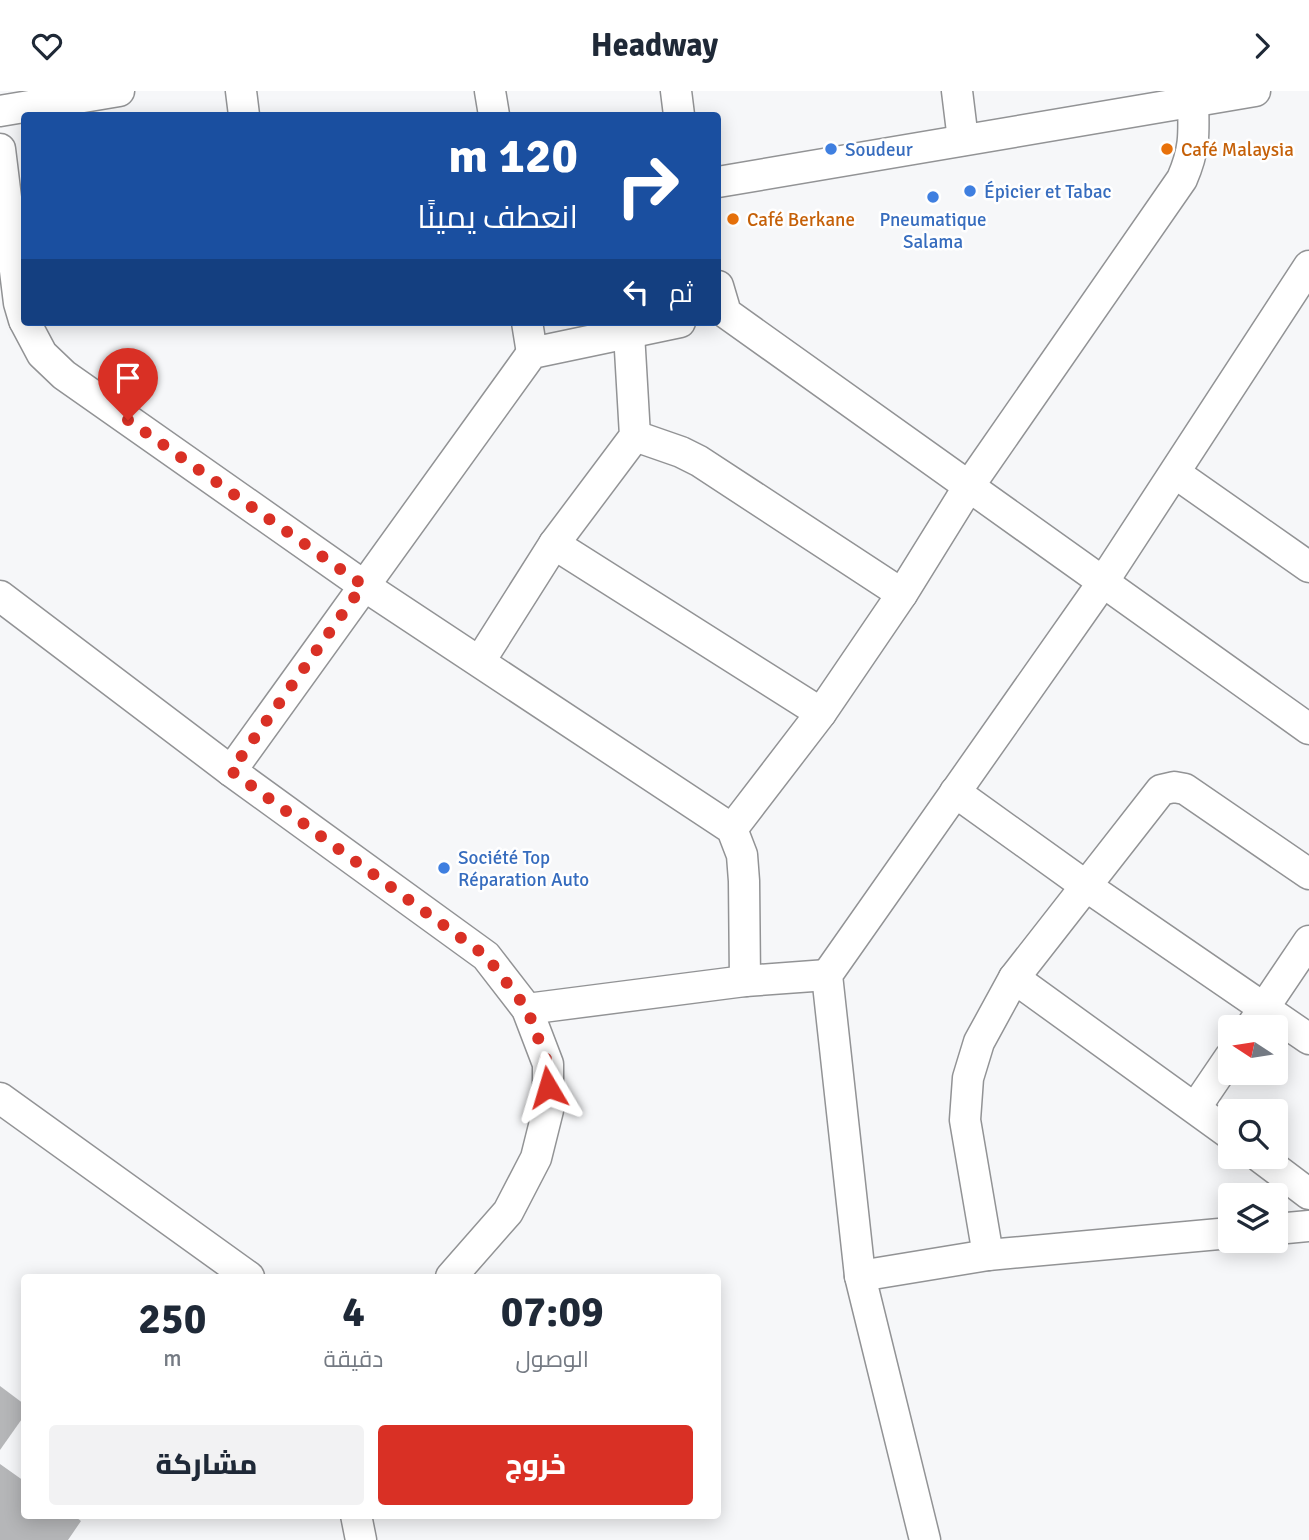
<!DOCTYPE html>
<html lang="ar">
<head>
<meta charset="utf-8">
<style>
  body { margin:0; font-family:Signika,Cairo,sans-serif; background:#f2f2f3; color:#1f2937; direction:rtl; height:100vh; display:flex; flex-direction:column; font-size:26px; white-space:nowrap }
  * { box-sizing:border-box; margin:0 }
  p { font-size:23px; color:#747a83 }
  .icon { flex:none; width:38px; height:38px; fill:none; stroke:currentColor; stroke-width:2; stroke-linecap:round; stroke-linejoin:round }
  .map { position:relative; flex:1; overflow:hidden; direction:ltr }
  .details { position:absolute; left:21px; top:1183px; width:700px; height:245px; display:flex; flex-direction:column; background:#fff; border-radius:7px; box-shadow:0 4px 18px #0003; direction:rtl }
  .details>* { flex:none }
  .banner { position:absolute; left:21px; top:21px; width:700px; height:214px; border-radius:7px; box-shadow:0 4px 18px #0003; direction:rtl; background:#1a4fa0; color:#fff; overflow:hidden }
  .needle { width:46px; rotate:282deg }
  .fabs { position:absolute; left:1218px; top:924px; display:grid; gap:14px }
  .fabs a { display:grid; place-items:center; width:70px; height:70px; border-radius:7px; background:#fff; box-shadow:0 4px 18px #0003; font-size:35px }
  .pin { position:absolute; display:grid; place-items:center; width:60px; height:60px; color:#fff; margin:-72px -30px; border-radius:50% 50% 50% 0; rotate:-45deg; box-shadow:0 0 7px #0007 }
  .pin .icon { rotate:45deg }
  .me { position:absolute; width:77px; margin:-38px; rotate:353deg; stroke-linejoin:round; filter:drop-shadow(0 0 5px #0008) }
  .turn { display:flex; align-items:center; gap:24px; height:147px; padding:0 28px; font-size:32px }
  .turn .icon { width:91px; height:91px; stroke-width:2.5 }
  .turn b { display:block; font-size:49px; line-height:60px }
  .then { display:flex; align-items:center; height:66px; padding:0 28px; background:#0003; gap:14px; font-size:26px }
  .eta { display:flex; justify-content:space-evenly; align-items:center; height:119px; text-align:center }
  .eta b { font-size:42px; font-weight:800; line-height:49px }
  .button { display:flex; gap:14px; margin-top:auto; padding:14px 28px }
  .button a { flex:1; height:80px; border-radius:7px; background:#d93025; color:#fff; font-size:28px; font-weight:800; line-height:80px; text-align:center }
  .button a+a { background:#f2f2f3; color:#1f2937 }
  header { display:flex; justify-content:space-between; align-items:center; height:91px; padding:0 28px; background:#fff; font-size:32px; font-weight:800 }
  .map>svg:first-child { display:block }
  .building { fill:#b5b6b8 }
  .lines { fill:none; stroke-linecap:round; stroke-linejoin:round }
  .minor-casing { stroke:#929395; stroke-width:33 }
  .minor { stroke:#fff; stroke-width:30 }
  .route { stroke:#d93025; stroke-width:12; stroke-dasharray:0 21.6 }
  .shop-dot { fill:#3f7fe0; stroke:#fff; stroke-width:2.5 }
  .food-dot { fill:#e8710a; stroke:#fff; stroke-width:2.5 }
  .labels { text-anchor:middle; stroke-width:5; stroke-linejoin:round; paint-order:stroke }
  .shop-label { font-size:19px; fill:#366cbe; stroke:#fff; text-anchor:start }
  .food-label { font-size:19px; fill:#c56008; stroke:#fff; text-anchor:start }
</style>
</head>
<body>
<header><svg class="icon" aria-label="forward" viewBox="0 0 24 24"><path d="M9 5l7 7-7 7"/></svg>Headway<svg class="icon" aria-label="heart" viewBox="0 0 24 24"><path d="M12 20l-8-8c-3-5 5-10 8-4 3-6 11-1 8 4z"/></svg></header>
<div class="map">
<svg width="1309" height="1449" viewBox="0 0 1309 1449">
  <rect width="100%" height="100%" fill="#f6f7f9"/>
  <g class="building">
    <path d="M0 1295 24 1313V1325L0 1359Z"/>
    <path d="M0 1373 24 1390V1424H73L81 1430 68 1449H0Z"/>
  </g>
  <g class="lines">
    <defs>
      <g id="minor">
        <path d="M241 0 244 24"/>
        <path d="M490 0 494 24"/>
        <path d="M676 0 679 24"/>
        <path d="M957 0 963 49"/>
        <path d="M0 20 119 0"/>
        <path d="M0 58 19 212 24 229"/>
        <path d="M718 91 1255 0"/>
        <path d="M718 195 726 222 1309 638"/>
        <path d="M25 231 42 263 64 284 363 494 732 738 742 764 744 790 745 890"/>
        <path d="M527 231 532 262"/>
        <path d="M635 345 681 361 699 370 902 503"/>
        <path d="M1175 382 1309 476"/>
        <path d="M554 453 821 622"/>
        <path d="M0 505 231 680 486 865 527 918 548 973V1019L536 1067 508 1121 451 1186"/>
        <path d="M480 570 554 453 635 345 629 242"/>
        <path d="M231 680 532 262 680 231"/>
        <path d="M955 701 1086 795 1309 948"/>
        <path d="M732 738 821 622 902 503 969 395 1182 88C1195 58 1194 43 1193 10"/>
        <path d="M1014 887 1230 1043"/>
        <path d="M527 918 745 890 827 884"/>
        <path d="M1251 936 1309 850"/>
        <path d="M0 1007 249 1186"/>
        <path d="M1196 1016 1230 966"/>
        <path d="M1260 1066 1309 1103"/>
        <path d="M1276 1138 1309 1135"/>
        <path d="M988 1164 965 1029 968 987 979 951 1014 887 1161 699 1174 696 1185 698 1309 783"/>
        <path d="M860 1185 988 1164 1230 1142"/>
        <path d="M356 1424 361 1449"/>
        <path d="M925 1449 860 1185 827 884 1103 491 1309 175"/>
      </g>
    </defs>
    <use href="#minor" class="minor-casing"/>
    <use href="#minor" class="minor"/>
  </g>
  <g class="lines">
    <path class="route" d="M128 329 363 494 231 680 486 865 527 918 548 973V996"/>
  </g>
  <g class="shop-dot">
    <circle cx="831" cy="58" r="7"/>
    <circle cx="970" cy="100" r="7"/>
    <circle cx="933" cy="106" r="7"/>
    <circle cx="444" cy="777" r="7"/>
  </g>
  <g class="food-dot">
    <circle cx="1167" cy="58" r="7"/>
    <circle cx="733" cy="128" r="7"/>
  </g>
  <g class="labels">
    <g class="shop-label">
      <text x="845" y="65">Soudeur</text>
      <text x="984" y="107">Épicier et Tabac</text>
      <text x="933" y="135" text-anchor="middle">Pneumatique<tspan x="933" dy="22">Salama</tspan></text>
      <text x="458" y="773">Société Top<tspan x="458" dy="22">Réparation Auto</tspan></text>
    </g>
    <g class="food-label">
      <text x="1181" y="65">Café Malaysia</text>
      <text x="747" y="135">Café Berkane</text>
    </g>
  </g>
</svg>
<div class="fabs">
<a><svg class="needle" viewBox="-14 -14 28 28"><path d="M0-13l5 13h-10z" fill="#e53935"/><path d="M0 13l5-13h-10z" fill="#747a83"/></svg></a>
<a><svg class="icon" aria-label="search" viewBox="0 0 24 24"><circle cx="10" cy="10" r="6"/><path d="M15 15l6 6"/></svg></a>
<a><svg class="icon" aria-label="layers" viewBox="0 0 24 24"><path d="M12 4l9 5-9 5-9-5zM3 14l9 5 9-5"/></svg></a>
</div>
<div class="pin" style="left:128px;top:329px;background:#d93025"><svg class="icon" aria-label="arrive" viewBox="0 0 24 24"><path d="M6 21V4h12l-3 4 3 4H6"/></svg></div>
<svg class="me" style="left:548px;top:996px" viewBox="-20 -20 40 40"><path d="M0-17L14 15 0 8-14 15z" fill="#d93025" stroke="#fff" stroke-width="4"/></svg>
<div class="banner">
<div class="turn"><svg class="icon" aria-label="right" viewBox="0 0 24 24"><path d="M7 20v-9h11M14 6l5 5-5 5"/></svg><div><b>120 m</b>انعطف يمينًا</div></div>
<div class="then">ثم<svg class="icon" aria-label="left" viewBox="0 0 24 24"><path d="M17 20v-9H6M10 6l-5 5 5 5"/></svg></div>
</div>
<section class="details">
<div class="eta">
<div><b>07:09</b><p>الوصول</p></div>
<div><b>4</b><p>دقيقة</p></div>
<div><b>250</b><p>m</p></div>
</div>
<div class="button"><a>خروج</a><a>مشاركة</a></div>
</section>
</div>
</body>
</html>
